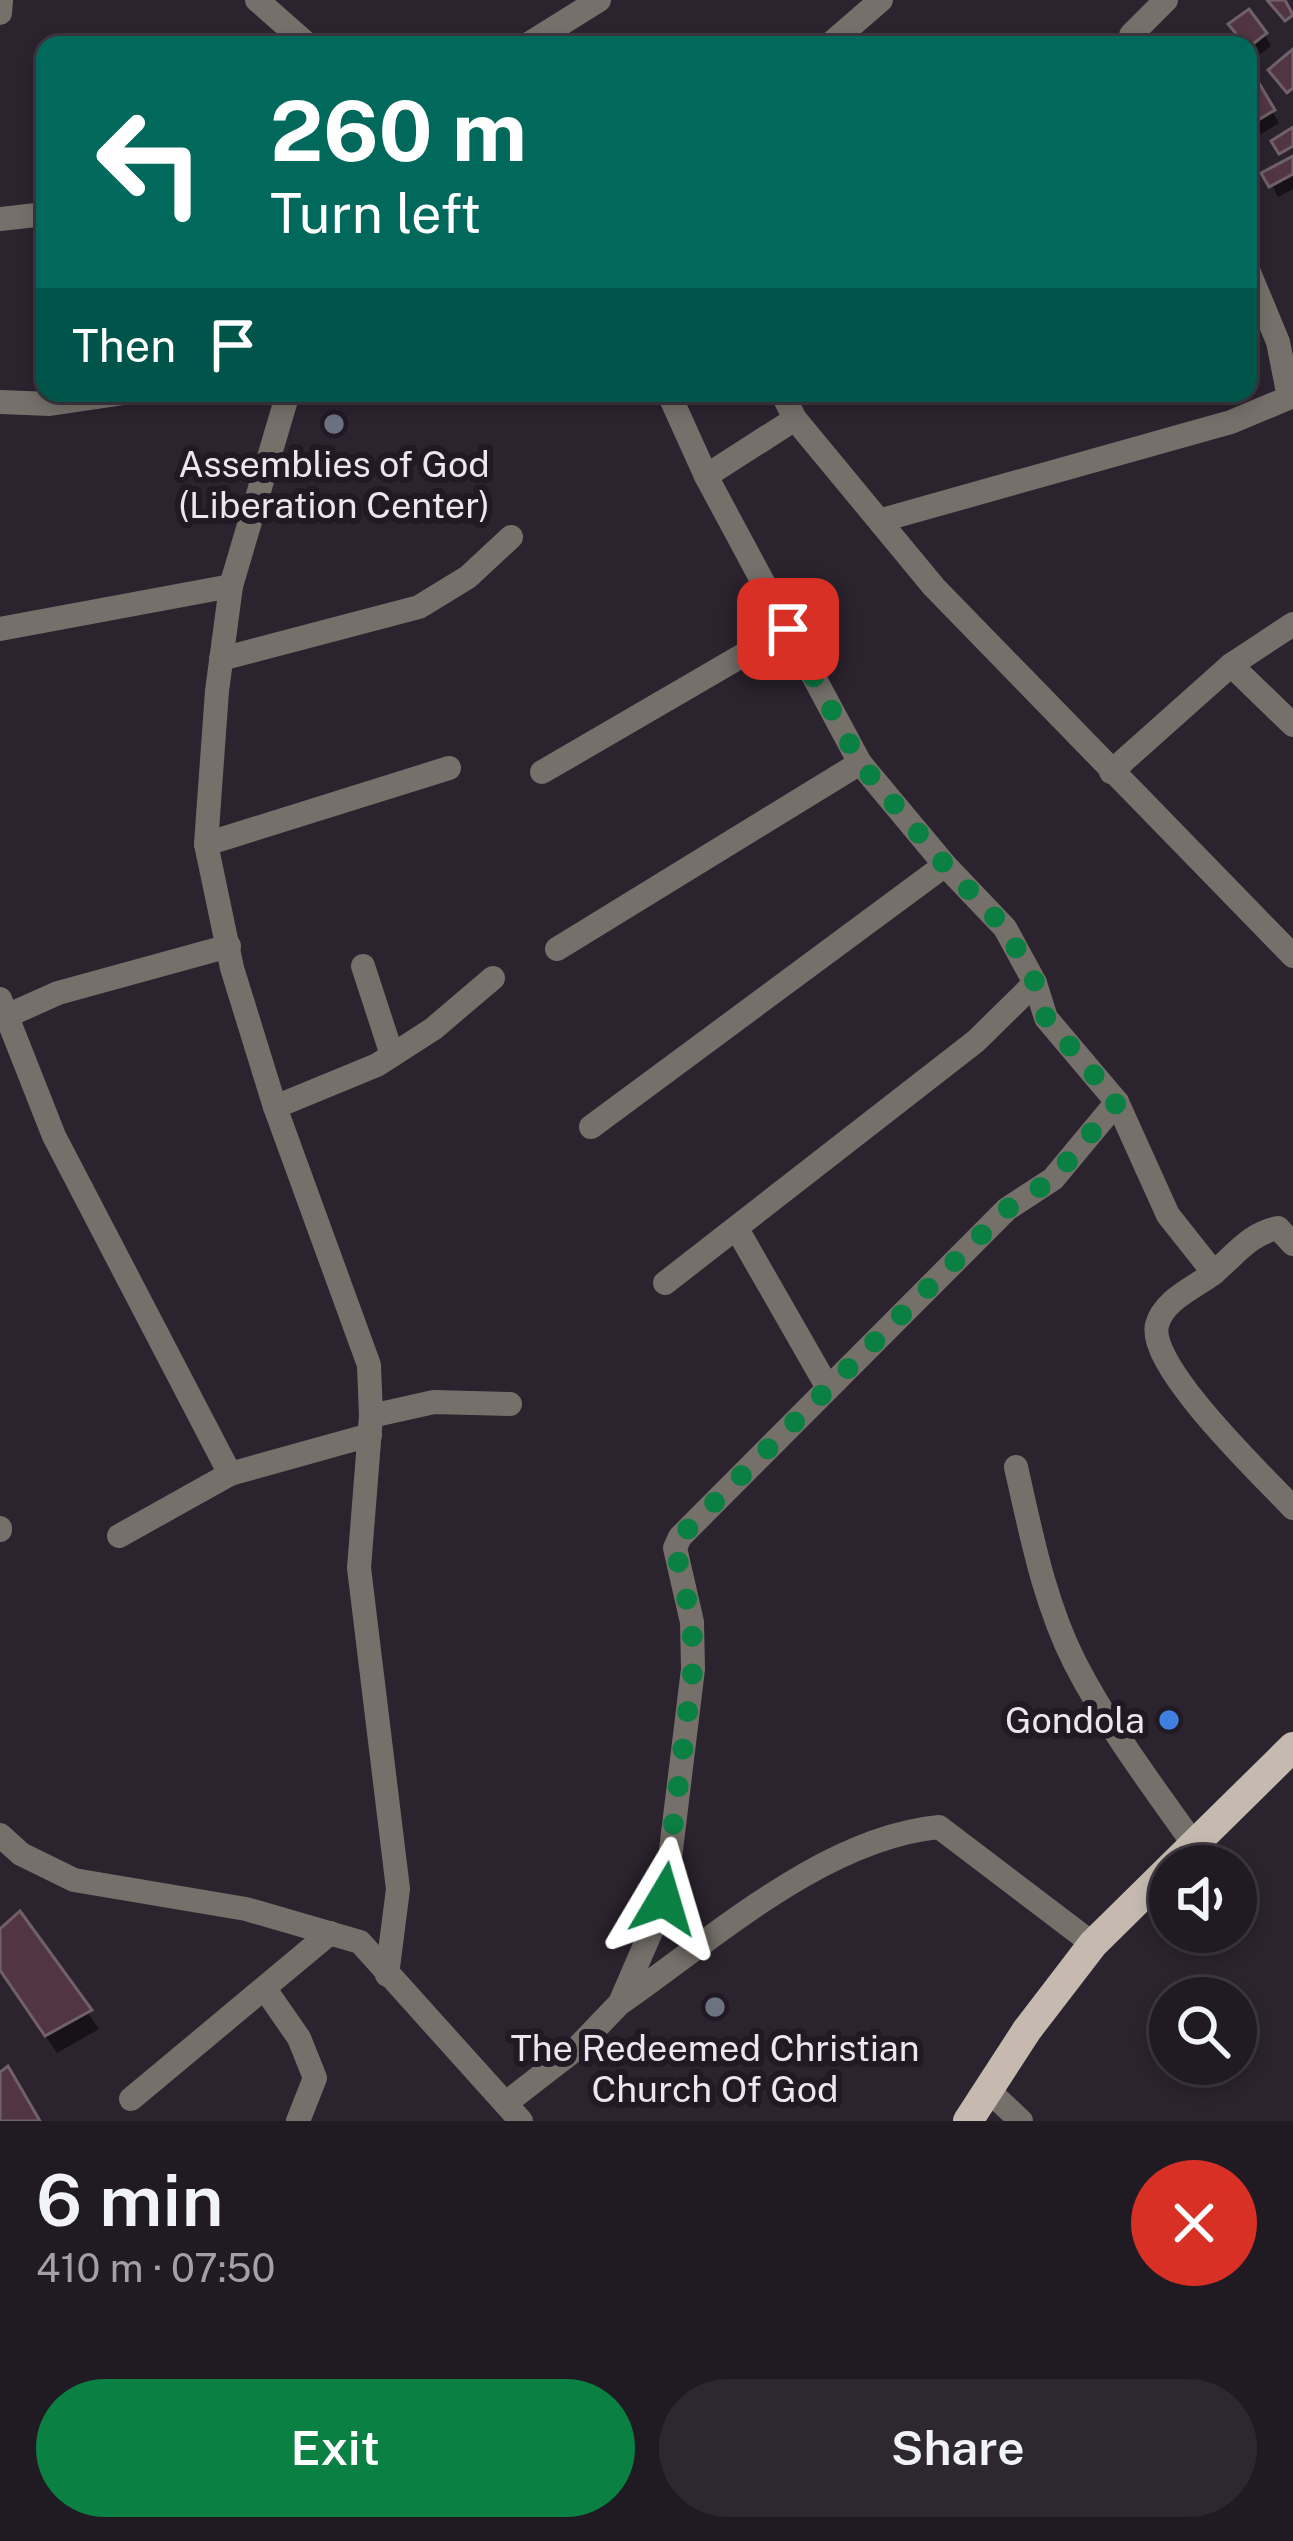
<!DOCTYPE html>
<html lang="en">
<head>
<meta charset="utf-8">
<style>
  body { margin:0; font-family:"Public Sans",sans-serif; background:#2d272f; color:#f1f3f6; height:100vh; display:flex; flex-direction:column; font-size:45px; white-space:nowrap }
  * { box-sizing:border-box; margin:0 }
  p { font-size:39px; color:#a2a1a5 }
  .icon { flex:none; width:66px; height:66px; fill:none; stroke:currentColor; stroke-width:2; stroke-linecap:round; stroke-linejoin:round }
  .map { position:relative; height:2121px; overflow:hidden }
  .side { display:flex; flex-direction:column; background:#201a22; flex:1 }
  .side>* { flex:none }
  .guide { position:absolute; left:36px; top:36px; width:1221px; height:366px; border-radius:24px; box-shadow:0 6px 18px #0003,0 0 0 3px #3d3840; background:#00695c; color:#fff; overflow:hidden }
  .tools { position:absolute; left:1149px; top:1845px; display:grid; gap:24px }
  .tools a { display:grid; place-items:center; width:108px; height:108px; border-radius:50%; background:#201a22; box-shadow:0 6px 18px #0003,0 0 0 3px #3d3840; font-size:60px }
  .pin { position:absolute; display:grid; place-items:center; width:102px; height:102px; color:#fff; margin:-51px; border-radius:24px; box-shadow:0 6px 18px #0006 }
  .me { position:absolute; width:132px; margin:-66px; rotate:7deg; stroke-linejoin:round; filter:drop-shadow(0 0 9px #0008) }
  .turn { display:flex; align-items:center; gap:42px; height:252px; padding:0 36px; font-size:54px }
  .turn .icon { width:156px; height:156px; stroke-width:2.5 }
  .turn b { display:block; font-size:84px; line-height:102px }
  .then { display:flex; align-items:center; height:114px; padding:0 36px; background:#0003; gap:24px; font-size:45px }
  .round { display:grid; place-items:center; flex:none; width:126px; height:126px; border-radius:63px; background:#2d272f }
  .headline { display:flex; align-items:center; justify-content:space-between; height:204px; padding:0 36px }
  h1 { font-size:72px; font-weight:600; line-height:90px }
  .primary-button { display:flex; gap:24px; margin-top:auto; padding:24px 36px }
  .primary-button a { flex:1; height:138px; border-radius:72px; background:#0b8043; color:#fff; font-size:48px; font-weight:600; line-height:138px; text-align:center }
  .primary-button a+a { background:#2d272f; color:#f1f3f6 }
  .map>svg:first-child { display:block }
  .shadow { fill:#0007 }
  .building { fill:#523543; stroke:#706067; stroke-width:3 }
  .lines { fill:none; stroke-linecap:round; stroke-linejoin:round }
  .minor { stroke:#76706b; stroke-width:24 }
  .primary { stroke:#c6bab0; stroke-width:30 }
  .route { stroke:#0b8043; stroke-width:21; stroke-dasharray:0 37.8 }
  .worship-dot { fill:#6b7280; stroke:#211924; stroke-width:4.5 }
  .shop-dot { fill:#3f7fe0; stroke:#211924; stroke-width:4.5 }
  .labels { text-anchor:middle; stroke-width:12; stroke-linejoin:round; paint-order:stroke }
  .poi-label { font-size:36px; fill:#ece7ee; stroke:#211924 }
</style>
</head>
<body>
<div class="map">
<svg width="1293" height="2121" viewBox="0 0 1293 2121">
  <rect width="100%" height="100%" fill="#2b232e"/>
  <g class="shadow">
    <path d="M1265 35 1271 46 1255 58 1239 36Z"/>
    <path d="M1258 87 1279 123 1251 140 1248 93Z"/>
    <path d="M1293 159V189L1278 197 1266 174Z"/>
    <path d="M20 1916 99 2029 57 2053 0 1968V1933Z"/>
  </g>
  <g class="building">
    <path d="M1267 0H1285L1293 15 1285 21Z"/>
    <path d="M1249 9 1267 33 1248 48 1228 24Z"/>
    <path d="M1293 49V88L1287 93 1268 70Z"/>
    <path d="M1259 83 1275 110 1248 126V89Z"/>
    <path d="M1293 127V146L1279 154 1271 141Z"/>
    <path d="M1293 156V174L1269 187 1261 173Z"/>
    <path d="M20 1911 92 2010 45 2036 0 1970V1929Z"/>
    <path d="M8 2066 40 2121H0V2072Z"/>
  </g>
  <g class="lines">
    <g class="minor">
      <path d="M257 0 308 45"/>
      <path d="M0 13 1 0"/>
      <path d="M527 45 599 0"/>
      <path d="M829 45 881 0"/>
      <path d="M1139 45 1131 35 1166 0"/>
      <path d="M0 219 45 214"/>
      <path d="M1248 270 1278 342 1289 397"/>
      <path d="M288 393 231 586 217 691 206 844 232 968 275 1107 369 1365 371 1416 359 1568 398 1889 387 1975"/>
      <path d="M782 393 795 419 934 587 1293 956"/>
      <path d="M669 394 706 476"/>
      <path d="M0 402 50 404 124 393"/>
      <path d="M795 419 706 476 860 763 945 865 1005 928 1035 983 1046 1018 1117 1102 1168 1215 1214 1273"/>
      <path d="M882 520 1231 422 1293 396"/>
      <path d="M0 629 231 586"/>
      <path d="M221 659 419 607 468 577 511 537"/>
      <path d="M1231 665 1293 725"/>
      <path d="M542 772 788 629"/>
      <path d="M1111 772 1231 665 1293 624"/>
      <path d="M206 844 449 768"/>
      <path d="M557 949 860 763"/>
      <path d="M363 966 392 1055"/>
      <path d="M0 999 54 1136 230 1474"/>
      <path d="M0 1019 58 993 229 946"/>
      <path d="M275 1107 377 1065 433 1029 493 978"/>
      <path d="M591 1127 945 865"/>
      <path d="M737 1229 828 1388"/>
      <path d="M1293 1244 1278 1228C1248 1234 1234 1257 1211 1275 1193 1288 1163 1301 1157 1325 1147 1366 1264 1477 1293 1508"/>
      <path d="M665 1283 976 1041 1035 983"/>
      <path d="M371 1416 434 1402 510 1404"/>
      <path d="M1016 1467C1031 1533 1044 1602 1075 1663 1108 1727 1151 1784 1193 1843"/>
      <path d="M0 1528V1530"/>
      <path d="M119 1536 230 1474 370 1435"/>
      <path d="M0 1835 21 1854 74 1880 246 1909 360 1942 521 2121"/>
      <path d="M265 1989 299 2038 315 2078 298 2121"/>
      <path d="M622 2002C714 1938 824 1838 939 1827L1093 1944"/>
      <path d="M988 2090 1021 2121"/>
      <path d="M131 2099 330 1933"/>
      <path d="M506 2103 577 2048 620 2003 665 1899 693 1669 692 1622 675 1548 680 1537 1007 1209 1053 1179 1117 1102"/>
    </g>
    <path class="primary" d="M968 2121 1027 2030 1093 1944 1293 1747"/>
  </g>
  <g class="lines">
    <path class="route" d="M664 1899 693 1669 692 1622 675 1548 680 1537 1007 1209 1053 1179 1117 1102 1046 1018 1035 982 1005 928 945 865 860 763 788 629"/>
  </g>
  <g class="worship-dot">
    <circle cx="334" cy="424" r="12"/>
    <circle cx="715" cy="2007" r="12"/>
  </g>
  <circle class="shop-dot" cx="1169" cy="1720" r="12"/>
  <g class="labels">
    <g class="poi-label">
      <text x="334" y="477">Assemblies of God<tspan x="334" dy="41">(Liberation Center)</tspan></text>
      <text x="1145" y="1733" text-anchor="end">Gondola</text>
      <text x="715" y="2061">The Redeemed Christian<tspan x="715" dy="41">Church Of God</tspan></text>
    </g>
  </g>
</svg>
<div class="tools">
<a><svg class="icon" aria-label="sound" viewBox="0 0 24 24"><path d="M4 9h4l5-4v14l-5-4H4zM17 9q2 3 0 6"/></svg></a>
<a><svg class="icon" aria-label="search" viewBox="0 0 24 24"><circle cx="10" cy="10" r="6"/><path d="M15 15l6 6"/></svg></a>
</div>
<div class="pin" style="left:788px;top:629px;background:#d93025"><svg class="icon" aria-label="arrive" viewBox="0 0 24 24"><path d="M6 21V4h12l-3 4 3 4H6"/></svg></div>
<svg class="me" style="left:664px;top:1899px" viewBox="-20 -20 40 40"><path d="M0-17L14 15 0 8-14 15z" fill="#0b8043" stroke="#fff" stroke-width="4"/></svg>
<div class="guide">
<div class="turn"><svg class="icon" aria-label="left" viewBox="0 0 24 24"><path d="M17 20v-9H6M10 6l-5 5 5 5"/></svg><div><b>260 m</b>Turn left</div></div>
<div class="then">Then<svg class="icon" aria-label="arrive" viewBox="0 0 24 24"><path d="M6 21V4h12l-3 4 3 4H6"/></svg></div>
</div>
</div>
<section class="side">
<div class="headline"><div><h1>6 min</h1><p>410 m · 07:50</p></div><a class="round" style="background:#d93025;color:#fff"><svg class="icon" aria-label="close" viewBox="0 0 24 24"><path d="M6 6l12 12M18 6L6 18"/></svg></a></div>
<div class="primary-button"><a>Exit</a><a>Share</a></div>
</section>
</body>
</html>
